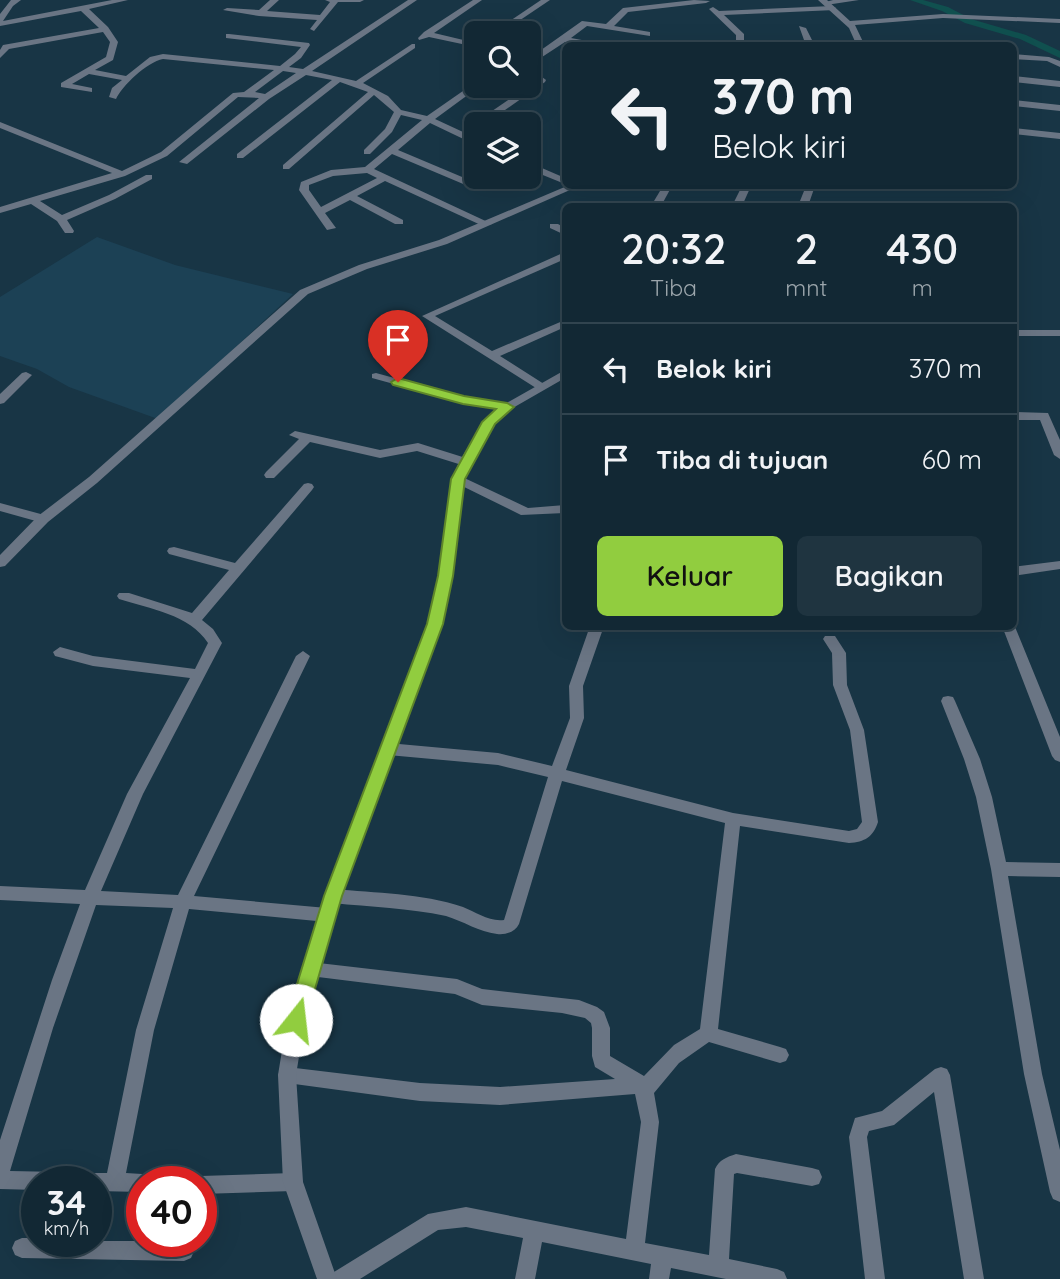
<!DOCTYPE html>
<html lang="id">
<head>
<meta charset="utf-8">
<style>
  body { margin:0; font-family:Quicksand,sans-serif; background:#1f3440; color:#f1f3f6; height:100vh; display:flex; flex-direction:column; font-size:26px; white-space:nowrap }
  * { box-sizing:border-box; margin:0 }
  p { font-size:23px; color:#9ca6ac }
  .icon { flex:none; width:38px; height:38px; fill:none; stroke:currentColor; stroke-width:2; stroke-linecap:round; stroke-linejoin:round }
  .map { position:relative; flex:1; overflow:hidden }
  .panel { position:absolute; left:562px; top:203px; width:455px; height:427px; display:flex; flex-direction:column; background:#122834; border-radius:10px; box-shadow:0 7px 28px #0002,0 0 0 2px #31444f }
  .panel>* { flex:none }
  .top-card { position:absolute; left:562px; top:42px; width:455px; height:147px; border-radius:10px; box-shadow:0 7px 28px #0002,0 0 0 2px #31444f; background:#122834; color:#f1f3f6; overflow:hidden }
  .buttons { position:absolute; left:464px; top:21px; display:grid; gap:14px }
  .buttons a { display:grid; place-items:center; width:77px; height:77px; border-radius:10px; background:#122834; box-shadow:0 7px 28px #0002,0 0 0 2px #31444f; font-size:35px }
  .speed { position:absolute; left:21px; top:1166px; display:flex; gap:14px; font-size:35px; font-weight:700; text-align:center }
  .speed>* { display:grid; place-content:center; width:91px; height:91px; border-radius:50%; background:#122834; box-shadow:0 7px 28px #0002,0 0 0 2px #31444f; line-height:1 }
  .speed small { font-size:18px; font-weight:400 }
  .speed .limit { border:10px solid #d22; background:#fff; color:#111 }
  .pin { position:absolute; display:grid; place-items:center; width:60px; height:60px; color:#fff; margin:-72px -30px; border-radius:50% 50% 50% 0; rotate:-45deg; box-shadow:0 0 7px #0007 }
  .pin .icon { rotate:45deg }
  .me { position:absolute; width:77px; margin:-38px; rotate:16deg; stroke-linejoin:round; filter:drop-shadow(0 0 5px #0008) }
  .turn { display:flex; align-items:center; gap:24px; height:147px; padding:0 35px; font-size:32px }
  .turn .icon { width:91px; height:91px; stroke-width:2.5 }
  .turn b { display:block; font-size:49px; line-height:60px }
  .eta { display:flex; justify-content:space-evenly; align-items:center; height:119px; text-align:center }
  .eta b { font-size:42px; font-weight:600; line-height:49px }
  .button { display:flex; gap:14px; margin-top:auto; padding:14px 35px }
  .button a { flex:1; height:80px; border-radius:10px; background:#91cd3f; color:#111; font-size:28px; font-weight:600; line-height:80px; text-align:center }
  .button a+a { background:#1f3440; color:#f1f3f6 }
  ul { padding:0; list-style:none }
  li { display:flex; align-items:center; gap:21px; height:91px; padding:0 35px; border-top:2px solid #31444f }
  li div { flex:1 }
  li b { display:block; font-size:26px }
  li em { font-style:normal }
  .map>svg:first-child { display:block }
  .built { fill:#1c4155 }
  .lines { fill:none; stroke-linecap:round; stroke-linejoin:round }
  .canal { fill:#10504f; fill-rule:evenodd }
  .minor { fill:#6a7584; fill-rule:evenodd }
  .tertiary { fill:#6a7584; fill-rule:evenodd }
  .route { fill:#91cd3f; stroke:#5e8529; stroke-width:2 }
</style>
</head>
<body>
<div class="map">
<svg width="1060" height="1279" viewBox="0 0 1060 1279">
  <rect width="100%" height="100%" fill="#183545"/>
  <path class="built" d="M97 237 175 265 293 294 158 419 69 387 37 369 0 356V297Z"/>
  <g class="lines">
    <path class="canal" d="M910 0H923L948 7 971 19 1026 35 1060 51V58L1020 39 965 23 942 11Z"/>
    <g class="minor">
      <path d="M11 0H21L13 6 3 21 112 0H128L89 9 108 27 118 42 113 60 95 70 126 76 150 57 163 54 280 66 295 54 301 47 226 38V34H229L309 43 310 45 301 58 289 67 303 69 408 0H417L312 71 356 81 412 44H415V48L363 83 388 96 401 110 427 116 473 84 480 86 435 119 476 138V145L430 123 398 150 474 182V186H468L392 154 374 169 492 224 483 226 385 181 357 196 403 220V224H395L350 200 325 213 336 228 327 230 299 190 301 182 331 170 365 167 422 120 401 115 392 132 370 154H364V150L385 129 394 112 374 95 289 169H283V165L368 92 340 82 243 158H237V154L332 80 306 75 269 99 187 164 179 162 259 98 238 97 167 156 125 176 40 201 62 215 109 195 146 175H152V179L115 199 67 220 74 231 73 233H65L57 221 31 204 0 213V207L112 173 0 128V122L122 171 161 152 233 93 244 92 274 70 163 59C147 62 122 86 116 99L109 97 112 88 122 80 89 74 72 84 92 88V92L61 87V83L106 57 110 42 103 32 9 49 0 58V50L3 45 99 28 81 11 0 26V14ZM283 71 296 73 265 94 255 92ZM367 173 377 178 321 207 309 190V185L333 176Z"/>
      <path d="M270 0H279L267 11 320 15 330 2 325 0H364L360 2H338L314 31 310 29 317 20 259 16 223 10 227 8 259 10Z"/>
      <path d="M473 0H482L434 33 476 43V47L429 37 419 40 418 38 424 32Z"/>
      <path d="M541 0H550L501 33H492Z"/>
      <path d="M694 0 710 1 706 3 628 12 614 26 650 32V36L587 26 571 38 614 46H591L565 42 539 59H528V55H534L582 21 606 24 623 8Z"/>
      <path d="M833 0H859L826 5 822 3Z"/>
      <path d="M832 6 836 8 835 10 724 15 744 34V46H736V35L709 9 713 7 719 11Z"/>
      <path d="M799 26 806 28 812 40 811 46H803L804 40Z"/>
      <path d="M1013 54 1049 57 1060 61V67L1047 61 1013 59Z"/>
      <path d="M1013 76 1060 81V87L1013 82Z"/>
      <path d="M542 77 546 80 545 82 485 124 476 126V122Z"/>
      <path d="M1013 100 1060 105V111L1013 106Z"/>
      <path d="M1013 128 1060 133V139L1013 134Z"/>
      <path d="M528 162 565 178V184L528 169Z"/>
      <path d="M663 186H672L661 206H651Z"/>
      <path d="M742 186H751L742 206H732Z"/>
      <path d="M550 224H558L565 228V235L550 228Z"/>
      <path d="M565 252V259L435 316 492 351 565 320V327L500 356 544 384V388H536L422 316Z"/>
      <rect x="1013" y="330" width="47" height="6"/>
      <path d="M26 372 32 375 4 403 0 404V394L22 373Z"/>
      <path d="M376 373 464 397 511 405 513 407 507 411 463 403 372 378V374Z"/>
      <path d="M1013 412 1048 413 1060 440V459L1054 455 1040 420H1013Z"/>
      <path d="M295 431 380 450 418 443 469 459 471 462 465 466 417 451 380 458 310 442 274 478H266L264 475 266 472 299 439 289 435Z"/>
      <path d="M458 475 528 508 565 505V513L521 515 454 482 452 479Z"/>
      <path d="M308 483 312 484 314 487 312 490 202 620 213 629 222 643 143 794 101 891 178 895 296 656 303 651 310 656 194 896 327 908 333 910 335 915 333 920 327 922 189 909 154 1030 126 1173 142 1174 149 1176 151 1181H142V1192L96 1191V1181H87L89 1175 96 1173H107L136 1030 173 908 96 905 53 1028 10 1171 60 1172 67 1174 70 1181H37V1190L0 1189V1140L52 980 80 904 0 900V886L85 890 127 794 190 678 93 666 55 656 53 652 60 647 93 656 195 669 208 643C189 614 150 609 119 599L117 596 119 593H129L192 613 229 570 169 554 167 551 169 548 174 547 235 563 304 484Z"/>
      <path d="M0 503 48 516 49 519 43 523 0 511Z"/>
      <path d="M1060 561V569L1013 576V567Z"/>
      <path d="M1013 622 1060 737V762L1055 760 1052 756 1002 626H1013Z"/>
      <path d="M590 626H604L583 686 584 718 566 770 733 813 849 831 857 829 862 822 850 730 833 685 832 653 823 639 825 636H835L846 653 847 685 864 730 878 822C873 837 865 842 849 843L740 826 718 1029 780 1047 786 1049 789 1055 786 1061 780 1063 709 1042 679 1063 654 1093 659 1122 645 1243 709 1255 715 1169C719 1160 727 1157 736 1154L812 1168 819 1170 822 1177 819 1184 812 1186 737 1173 734 1174 729 1259 777 1269 784 1272 787 1279H726L671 1268 669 1279H649L651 1264 542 1242 535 1279H515L523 1238 466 1227 438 1230 360 1279H331L334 1272 428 1214 466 1207 626 1239 641 1122 635 1094 500 1105 420 1101 287 1083 281 1081 278 1075 281 1069 287 1067 420 1083 500 1087 615 1079 595 1067 592 1056V1028L591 1023 585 1018 562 1013 482 1005 455 994 310 976 304 974 301 969 304 964 310 962 457 979 482 989 579 1000 597 1007 604 1012 610 1028V1056L644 1076 674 1045 700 1029 725 823 562 781 519 924C515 932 506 935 497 934 479 932 463 921 446 916 409 908 370 907 333 903L327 901 325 896 327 891 333 889C376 893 421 893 463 907 476 912 489 922 504 920L548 777 498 765 388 755 383 753 380 749 383 745 388 743 498 753 552 766 570 718 569 686Z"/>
      <path d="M948 696 953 697 955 701 980 759 992 797 1006 862 1060 863V877L1008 876 1042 1074 1060 1150V1202L1053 1199 1050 1192 1024 1074 991 869 976 797 964 759 941 701 943 697Z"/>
      <path d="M941 1067 947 1069 950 1075 984 1279H964L934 1092 894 1125 869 1131 867 1137 885 1279H865L849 1137 855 1118 882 1111 935 1069Z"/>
      <path d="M293 1173 300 1175 303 1182 300 1189 293 1191 201 1194V1181H193L201 1176Z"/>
      <path d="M22 1238H37V1241H184L191 1244 194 1251 191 1258 184 1261 22 1258 15 1255 12 1248 15 1241Z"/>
    </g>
    <g class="tertiary">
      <path d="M818 0H827L850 21 943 14 1060 19V23L943 18 855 25 865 46H857L849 28Z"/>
      <path d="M567 186H579L447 244 367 269 308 294 97 483 48 522 5 566 0 567V555L38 516 89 477 300 290 359 265 439 240Z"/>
      <path d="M806 186H815L808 206H798Z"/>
      <path d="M565 370V378L511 409 494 424 471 462 464 479 453 576 442 624 341 896 305 1020 296 1075 303 1182 337 1279H317L283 1182 278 1075 287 1020 325 896 428 624 439 576 452 479 459 462 485 419 503 405Z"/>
    </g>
  </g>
  <path class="route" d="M398 378 464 396 507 403 514 407 495 424 465 479 453 576 443 624 342 896 306 1020 303 1026 296 1029 289 1026 286 1020 324 896 427 624 438 576 451 479 482 422 496 409 463 404 393 385 391 382Z"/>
</svg>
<div class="buttons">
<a><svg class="icon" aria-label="search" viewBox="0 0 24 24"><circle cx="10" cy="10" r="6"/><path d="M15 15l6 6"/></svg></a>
<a><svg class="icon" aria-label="layers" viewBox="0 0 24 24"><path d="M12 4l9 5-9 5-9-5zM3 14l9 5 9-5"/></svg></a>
</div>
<div class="speed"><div>34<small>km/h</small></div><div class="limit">40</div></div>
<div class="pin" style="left:398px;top:382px;background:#d93025"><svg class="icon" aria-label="arrive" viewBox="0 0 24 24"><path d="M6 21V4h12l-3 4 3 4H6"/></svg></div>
<svg class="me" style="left:296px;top:1020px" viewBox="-20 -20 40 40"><circle r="19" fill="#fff"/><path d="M0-13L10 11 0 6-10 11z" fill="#91cd3f"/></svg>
<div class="top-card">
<div class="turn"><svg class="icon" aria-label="left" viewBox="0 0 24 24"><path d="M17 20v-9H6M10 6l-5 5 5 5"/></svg><div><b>370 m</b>Belok kiri</div></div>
</div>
<section class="panel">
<div class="eta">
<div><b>20:32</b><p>Tiba</p></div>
<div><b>2</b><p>mnt</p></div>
<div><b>430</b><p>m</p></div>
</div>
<ul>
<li><svg class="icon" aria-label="left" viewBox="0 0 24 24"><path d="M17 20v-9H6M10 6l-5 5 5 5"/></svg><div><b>Belok kiri</b></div><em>370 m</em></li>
<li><svg class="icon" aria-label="arrive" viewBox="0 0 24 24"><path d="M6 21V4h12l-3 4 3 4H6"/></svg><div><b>Tiba di tujuan</b></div><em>60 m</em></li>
</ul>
<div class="button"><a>Keluar</a><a>Bagikan</a></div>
</section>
</div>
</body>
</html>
